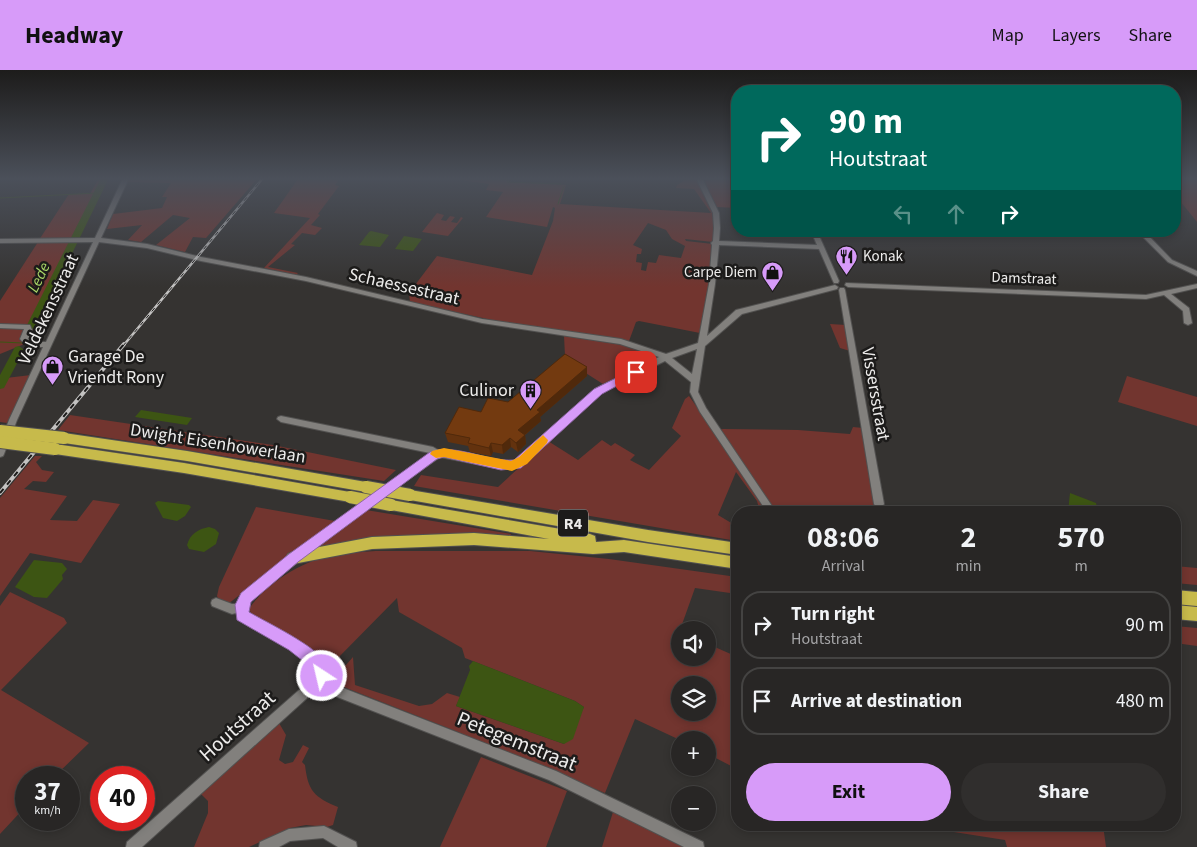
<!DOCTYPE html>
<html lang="en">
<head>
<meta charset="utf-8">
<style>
  body { margin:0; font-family:"Source Sans 3",sans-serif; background:#302e2d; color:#f1f3f6; height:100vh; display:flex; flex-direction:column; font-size:19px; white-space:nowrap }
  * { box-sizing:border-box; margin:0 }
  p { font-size:16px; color:#a5a5a7 }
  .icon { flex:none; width:28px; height:28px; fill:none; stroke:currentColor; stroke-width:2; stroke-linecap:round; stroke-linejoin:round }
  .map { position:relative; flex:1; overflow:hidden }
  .side { position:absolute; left:731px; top:436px; width:450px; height:325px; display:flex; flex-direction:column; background:#282625; border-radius:20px; box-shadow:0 2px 8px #0003,0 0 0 1px #444342 }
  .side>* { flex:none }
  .banner { position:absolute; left:731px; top:15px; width:450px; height:152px; border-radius:20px; box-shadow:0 2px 8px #0003,0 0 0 1px #444342; background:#00695c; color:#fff; overflow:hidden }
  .buttons { position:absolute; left:671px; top:551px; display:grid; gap:10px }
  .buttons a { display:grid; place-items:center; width:45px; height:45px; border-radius:50%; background:#282625; box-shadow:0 2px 8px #0003,0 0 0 1px #444342; font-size:25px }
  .speed { position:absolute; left:15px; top:696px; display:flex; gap:10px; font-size:25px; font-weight:700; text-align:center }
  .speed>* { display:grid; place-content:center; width:65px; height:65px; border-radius:50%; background:#282625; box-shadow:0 2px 8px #0003,0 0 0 1px #444342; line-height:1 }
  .speed small { font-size:12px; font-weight:400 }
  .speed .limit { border:8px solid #d22; background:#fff; color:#111 }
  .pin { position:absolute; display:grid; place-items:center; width:42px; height:42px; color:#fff; margin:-21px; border-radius:10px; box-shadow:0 2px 8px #0006 }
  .me { position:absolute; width:55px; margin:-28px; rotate:325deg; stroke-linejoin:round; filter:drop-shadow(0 0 4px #0008) }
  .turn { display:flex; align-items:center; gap:18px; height:105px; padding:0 15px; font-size:22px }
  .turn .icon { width:65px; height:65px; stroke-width:2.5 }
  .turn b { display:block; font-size:35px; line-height:42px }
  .lanes { display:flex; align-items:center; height:48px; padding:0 15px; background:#0003; justify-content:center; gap:25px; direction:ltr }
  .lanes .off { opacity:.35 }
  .eta { display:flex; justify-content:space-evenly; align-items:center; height:85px; text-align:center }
  .eta b { font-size:30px; font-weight:700; line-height:35px }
  .primary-button { display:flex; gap:10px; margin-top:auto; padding:10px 15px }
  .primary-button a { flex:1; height:58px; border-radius:30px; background:#d79bf9; color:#111; font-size:20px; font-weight:700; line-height:58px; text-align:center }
  .primary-button a+a { background:#302e2d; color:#f1f3f6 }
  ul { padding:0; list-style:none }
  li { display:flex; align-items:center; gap:15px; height:68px; margin:0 10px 8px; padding:0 5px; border:2px solid #444342; border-radius:20px }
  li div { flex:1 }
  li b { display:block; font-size:19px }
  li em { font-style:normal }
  header { display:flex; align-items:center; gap:30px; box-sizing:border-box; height:70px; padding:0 25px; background:#d79bf9; color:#111 }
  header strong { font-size:24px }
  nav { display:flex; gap:28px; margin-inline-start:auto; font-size:18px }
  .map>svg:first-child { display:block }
  .green { fill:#72352f; fill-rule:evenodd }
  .water { fill:#3d5513 }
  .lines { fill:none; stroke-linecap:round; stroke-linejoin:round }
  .stream { stroke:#3d5513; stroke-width:1 }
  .river { fill:#3d5513; fill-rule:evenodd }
  .minor-casing { stroke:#525150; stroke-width:2 }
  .highway-casing { stroke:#525150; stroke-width:2 }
  .minor { fill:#82807d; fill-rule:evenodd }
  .highway { fill:#c7ba4b; fill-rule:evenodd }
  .rail-far1-casing { stroke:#c3c2c1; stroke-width:2.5 }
  .rail-casing { stroke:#c3c2c1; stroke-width:4 }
  .rail-far1 { stroke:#1c1b1a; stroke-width:1; stroke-dasharray:4.5; stroke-linecap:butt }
  .rail { stroke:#1c1b1a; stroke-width:2; stroke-dasharray:5.5; stroke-linecap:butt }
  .highway-bridge-casing { stroke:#525150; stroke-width:14; stroke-linecap:butt }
  .highway-bridge { stroke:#c7ba4b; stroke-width:12 }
  .wall { fill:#63320e }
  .shaded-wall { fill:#50290b }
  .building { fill:#733a10; stroke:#50290b }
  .route { fill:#d79bf9; stroke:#8c65a2 }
  .slow { fill:#f59e0b }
  .labels { text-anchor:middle; stroke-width:5; stroke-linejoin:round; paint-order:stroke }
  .far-poi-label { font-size:15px; fill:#edeceb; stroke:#1c1b1a; text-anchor:start }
  .far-street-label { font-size:15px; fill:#edeceb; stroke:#1c1b1a }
  .far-water-label { font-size:16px; font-style:italic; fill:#aad767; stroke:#1c1b1a }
  .shield { fill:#1c1b1a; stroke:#aeadac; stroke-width:1 }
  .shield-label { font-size:16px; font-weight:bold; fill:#edeceb }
  .street-label { font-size:18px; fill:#edeceb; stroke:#1c1b1a }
  .poi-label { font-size:18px; fill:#edeceb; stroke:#1c1b1a; text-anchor:start }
  .near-street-label { font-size:21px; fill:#edeceb; stroke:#1c1b1a }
</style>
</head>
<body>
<header>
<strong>Headway</strong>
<nav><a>Map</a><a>Layers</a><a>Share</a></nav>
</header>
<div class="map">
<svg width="1197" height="777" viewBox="0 0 1197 777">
  <rect width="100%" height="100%" fill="#353331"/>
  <g class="green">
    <path d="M99 108H107L77 169 39 170 69 124H90Z"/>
    <path d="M129 108H258L206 168 193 167 185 182 156 175 190 148 173 145 141 172 128 170 142 155 107 159 113 144 162 138 167 127H162L171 113 127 112Z"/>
    <path d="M287 108H340L335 115 339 116 318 144 320 145 311 155 322 158 315 165 302 163 291 174 295 175 268 197 298 203 296 205 264 198 310 148 274 143 298 109Z"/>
    <path d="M447 108H510L509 112 566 115 560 134 711 143 694 119 676 118 677 115 689 108H696L715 145 713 172 685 169 686 171 713 174 709 213 700 263 639 251 636 252 629 271 515 255 410 232 409 223 437 186 532 205 553 151 555 138 553 137 547 157 486 147 503 122 486 120 489 114ZM648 153 666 160 672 169 685 176 681 188 659 185 656 193 648 192 646 201 641 200 642 193 636 192 637 184H641L642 179 633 175Z"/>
    <path d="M737 108V138L717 137 703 111Z"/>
    <path d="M1175 108H1197V152L1181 132 1175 131Z"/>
    <path d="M437 143 444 145 441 150 446 151 450 146 455 147 451 152 457 153 461 147 463 148 448 166 422 162Z"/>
    <path d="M38 172H77L27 273 0 284V231Z"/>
    <path d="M830 254 846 255 850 281 840 278Z"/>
    <path d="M564 266 623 275 658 286V288L603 314 581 300 565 286Z"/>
    <path d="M31 305 7 353 0 352V314L6 308Z"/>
    <path d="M1127 306 1197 327V356L1118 332Z"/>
    <path d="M689 326 714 361 723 359 798 360 850 364 853 357 863 358 875 434 897 438 895 442H760L757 431 736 402 718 445 733 454 737 455V471L414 416 421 405 498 417 548 371 578 390 602 370 611 376 615 373 635 385 630 390 649 400 681 366 672 358 685 329Z"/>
    <path d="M70 345 273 375 396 400 384 411 58 360Z"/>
    <path d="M35 386H42L36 392 42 400 54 402 46 412 33 411 24 419 67 426 50 450 77 451 93 430 120 434 81 493 30 483 0 526V428Z"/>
    <path d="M256 437 335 451 228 534 220 532 217 526 219 517Z"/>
    <path d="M366 440 511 464 510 467 313 478Z"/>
    <path d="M376 481H530L609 489 737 507V524L695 518 680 560V588H708V574L733 585 737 574V699L708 684V670H680L635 649 605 723 453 660 331 612 353 587 355 615 419 636 432 634 447 623 460 627 456 636 564 674 584 637 575 631 465 588 462 578 399 542 397 528 335 591 328 595 293 569 251 543 249 539C265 514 304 490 333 485 347 483 361 482 376 481ZM680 615H708V642H680Z"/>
    <path d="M1175 496 1197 498V515L1175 513Z"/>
    <path d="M10 522 64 548 67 553 1 620 89 673 54 707 26 708V736L0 764V536Z"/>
    <path d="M1175 556 1197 558V576L1175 573Z"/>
    <path d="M279 653 286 665 279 690 285 694 293 692 303 675 309 678 302 692 305 695C308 721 314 727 338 737L333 755 327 757 306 755 290 758 249 777H194L208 743V731L201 724Z"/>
    <path d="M481 687 567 721 546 777H440Z"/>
    <path d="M613 742 684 777H602Z"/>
    <path d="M909 755H1103L1106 777H1007L1005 770Z"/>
  </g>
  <g class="water">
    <path d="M369 162 371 161 389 165 380 177 359 175Z"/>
    <path d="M404 166 422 169 413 181 395 179Z"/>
    <path d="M141 340 192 348 187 355 135 347Z"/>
    <path d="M1070 423 1096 433 1098 442H1068Z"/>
    <path d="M158 431 189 435 191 437 185 446 177 451 163 448 155 433Z"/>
    <path d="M209 457 215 459 219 463 216 474 204 482 189 479 187 475C190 464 198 459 209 457Z"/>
    <path d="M34 490 62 493 67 499 62 505 63 509 47 528 34 527 15 517Z"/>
    <path d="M473 591 575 631 584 637 573 669 564 674 456 636 470 600 469 596Z"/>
  </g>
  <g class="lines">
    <g class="stream">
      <path d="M508 108 507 112 561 114"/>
      <path d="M566 108V111"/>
      <path d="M625 108 627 110"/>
      <path d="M0 128 98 123"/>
      <path d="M558 134 564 116"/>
      <path d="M0 272 23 273"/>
    </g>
    <g class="river">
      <path d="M101 108H109L36 257 35 259H27L26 257Z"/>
      <path d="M19 276 24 280 4 318 0 319V305L15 277Z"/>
    </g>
    <defs>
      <g id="minor">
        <path d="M123 108H129L101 168 147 174 201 187 306 207 482 249 621 269 666 284 698 273 709 214 712 175 711 173 713 171 714 158 713 143 696 108H702L719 143 720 158 719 171 817 175 811 161H817L839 211 838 213H834L833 211 819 179 719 175 715 214 707 266 736 240 835 215 838 217 837 219 742 244 705 276 698 322 706 338 776 442H767L700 342 690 322 691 312 665 291 601 323 520 396 501 399 440 387 386 425H380L378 422 380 419 431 384 430 383 281 352 277 349 278 347 281 346 433 377 438 380 501 391H515L595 319 659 287 620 274 482 253 306 211 201 191 147 178 99 172 17 350 4 384 3 386 0 387V373L9 350 43 277C34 277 26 277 20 269L24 259 0 258V254L30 255 32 260 28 269C33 273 39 272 46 272L93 172 0 173V169L95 168ZM697 279 692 304 672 288Z"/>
        <path d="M1137 161H1144L1172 190 1197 201V206L1168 192Z"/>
        <path d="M846 213 1146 225 1197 214V218L1171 224 1189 238 1192 253 1188 255 1184 253 1183 241 1164 225 1146 229 848 217 845 215Z"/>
        <path d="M840 218H844L845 220 884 434 882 437 879 438 876 437 874 434 839 220Z"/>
        <path d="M373 425 376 426 378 429 376 432 259 522 248 533 246 541 250 546C273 558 317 575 327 600L325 611 556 701 703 772 704 777H684L549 710 317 619 142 777H126L127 772 315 606 316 601C305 584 282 574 264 564 253 558 243 555 236 543L232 544 212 536 211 533 212 530 216 528 232 534H237L239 528 251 516Z"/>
        <path d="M324 756 356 772 357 777H338L323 768 290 771 279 777H259L260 772 289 759Z"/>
      </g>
      <g id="highway">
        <path d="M64 363 187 381 366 412 371 413 372 417 371 421 366 422 187 391 64 373 58 368Z"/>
        <path d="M55 374 184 393 350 422 355 423 357 427 355 431 350 432 184 403 55 384 51 382 49 379 51 376Z"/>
        <path d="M410 420 648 460 738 473V485L648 472 410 430 405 429 403 425 405 421Z"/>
        <path d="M391 430 590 464 595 466 596 472 624 470 738 487V499L624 482 593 484 474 475 372 479 293 494 288 492 286 488 288 484 293 482 372 467 474 463 549 469 391 440 386 439 384 435 386 431Z"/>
        <path d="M1175 520 1197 522V536L1175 534Z"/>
        <path d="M1175 535 1197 537V551L1175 549Z"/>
      </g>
    </defs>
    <use href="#minor" class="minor-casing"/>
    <use href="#highway" class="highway-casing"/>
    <use href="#minor" class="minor"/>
    <use href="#highway" class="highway"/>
    <defs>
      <path id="rail-far1" d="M123 276 263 108"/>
      <path id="rail" d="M0 423 124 274"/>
    </defs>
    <use href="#rail-far1" class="rail-far1-casing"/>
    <use href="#rail" class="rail-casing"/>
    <use href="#rail-far1" class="rail-far1"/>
    <use href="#rail" class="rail"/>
    <defs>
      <g id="highway-bridge">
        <path d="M0 361 64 368"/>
        <path d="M0 372 55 379"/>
        <path d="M366 417 410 425"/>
        <path d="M350 427 391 435"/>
      </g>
    </defs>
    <use href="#highway-bridge" class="highway-bridge-casing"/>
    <use href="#highway-bridge" class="highway-bridge"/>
  </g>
  <path class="wall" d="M587 306 540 347 541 351 525 365 526 374 518 382 511 377 503 384 493 382 491 386 470 382 468 376 448 372 445 363 481 342 508 332Z"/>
  <g class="shaded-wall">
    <path d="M587 297V306L540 347 541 351 520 369 518 360 537 340Z"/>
    <path d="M525 365 526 374 518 382 516 373Z"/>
    <path d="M510 368 511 377 503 384 502 375Z"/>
    <path d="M491 373 493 382 491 386 489 378Z"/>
  </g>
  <path class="building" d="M565 284 587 297 537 340 540 342 518 360 525 365 516 373 510 368 502 375 491 373 489 378 468 373 470 368 445 363 459 337 481 342 488 328 508 332Z"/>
  <linearGradient id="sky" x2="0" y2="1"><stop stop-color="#1d1c1b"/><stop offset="0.5" stop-color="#4b505a"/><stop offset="1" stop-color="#4b505a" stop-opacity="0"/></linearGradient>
  <rect width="1197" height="217" fill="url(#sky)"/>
  <path class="route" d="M636 298 641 302 639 304 602 324 521 398 501 400 444 387 437 389 298 492 251 532 249 542C266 552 316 576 325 592 329 597 329 605 327 611L322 613 317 611 313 599 289 580 237 550 235 535 241 523 289 484 430 382C457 373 486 392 514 390L594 319Z"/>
  <path class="slow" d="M543 365 548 370 547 373 527 394 512 401 444 387 436 388 430 384 432 381 444 378 511 391 519 387Z"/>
  <defs>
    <symbol id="restaurant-pin" viewBox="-11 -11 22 30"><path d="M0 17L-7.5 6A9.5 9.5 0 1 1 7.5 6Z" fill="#d79bf9" stroke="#1c1b1a"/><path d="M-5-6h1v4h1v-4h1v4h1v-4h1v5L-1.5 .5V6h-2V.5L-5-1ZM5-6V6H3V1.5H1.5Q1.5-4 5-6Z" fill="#111"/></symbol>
    <symbol id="shop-pin" viewBox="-11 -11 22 30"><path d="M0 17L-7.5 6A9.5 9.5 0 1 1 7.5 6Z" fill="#d79bf9" stroke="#1c1b1a"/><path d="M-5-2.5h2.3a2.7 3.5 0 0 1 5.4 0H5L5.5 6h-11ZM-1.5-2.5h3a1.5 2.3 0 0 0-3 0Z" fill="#111"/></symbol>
    <symbol id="building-pin" viewBox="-11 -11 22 30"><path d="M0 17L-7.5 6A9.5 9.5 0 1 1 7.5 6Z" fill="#d79bf9" stroke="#1c1b1a"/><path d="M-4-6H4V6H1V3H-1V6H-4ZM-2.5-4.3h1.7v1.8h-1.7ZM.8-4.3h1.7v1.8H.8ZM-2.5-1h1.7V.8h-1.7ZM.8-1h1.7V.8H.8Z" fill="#111"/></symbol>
  </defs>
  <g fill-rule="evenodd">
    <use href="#restaurant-pin" x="834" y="174" width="25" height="34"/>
    <use href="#shop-pin" x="760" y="190" width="25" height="34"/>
    <use href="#shop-pin" x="40" y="284" width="25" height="34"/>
    <use href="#building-pin" x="518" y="308" width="25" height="34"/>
  </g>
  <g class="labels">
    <g class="far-poi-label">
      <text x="863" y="191">Konak</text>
      <text x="757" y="207" text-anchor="end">Carpe Diem</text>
    </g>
    <g class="far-street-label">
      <text transform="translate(1024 208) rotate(2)" y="5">Damstraat</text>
    </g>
    <g class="far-water-label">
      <text transform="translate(38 207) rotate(-64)" y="6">Lede</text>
    </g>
    <rect class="shield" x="558" y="439.5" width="30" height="27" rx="4"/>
    <g class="shield-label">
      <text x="573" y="459">R4</text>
    </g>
    <g class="street-label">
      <text transform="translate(404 216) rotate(13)" y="6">Schaessestraat</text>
      <text transform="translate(48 239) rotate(-65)" y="6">Veldekensstraat</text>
      <text transform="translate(876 324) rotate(80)" y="6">Vissersstraat</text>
      <text transform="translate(218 373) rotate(9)" y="6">Dwight Eisenhowerlaan</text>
    </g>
    <g class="poi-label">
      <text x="68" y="292">Garage De<tspan x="68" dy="21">Vriendt Rony</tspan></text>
      <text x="514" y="326" text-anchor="end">Culinor</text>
    </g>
    <g class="near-street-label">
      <text transform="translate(237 656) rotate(-42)" y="7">Houtstraat</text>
      <text transform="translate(517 671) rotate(22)" y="7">Petegemstraat</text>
    </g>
  </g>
</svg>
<div class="buttons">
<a><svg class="icon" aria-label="sound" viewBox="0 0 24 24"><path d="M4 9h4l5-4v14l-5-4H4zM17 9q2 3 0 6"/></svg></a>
<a><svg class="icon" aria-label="layers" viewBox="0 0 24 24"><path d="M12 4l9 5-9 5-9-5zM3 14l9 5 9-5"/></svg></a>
<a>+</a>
<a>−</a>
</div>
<div class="speed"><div>37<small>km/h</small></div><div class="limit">40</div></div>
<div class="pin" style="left:636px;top:302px;background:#d93025"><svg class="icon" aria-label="arrive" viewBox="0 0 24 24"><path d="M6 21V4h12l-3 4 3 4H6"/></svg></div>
<svg class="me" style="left:322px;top:606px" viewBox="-20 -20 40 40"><circle r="17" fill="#d79bf9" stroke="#fff" stroke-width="3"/><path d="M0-11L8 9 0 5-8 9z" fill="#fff"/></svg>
<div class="banner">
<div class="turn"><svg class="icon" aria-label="right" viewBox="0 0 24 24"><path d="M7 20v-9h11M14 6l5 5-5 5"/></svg><div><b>90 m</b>Houtstraat</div></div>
<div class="lanes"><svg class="icon off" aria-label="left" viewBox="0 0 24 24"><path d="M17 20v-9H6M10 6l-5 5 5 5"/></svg><svg class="icon off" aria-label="ahead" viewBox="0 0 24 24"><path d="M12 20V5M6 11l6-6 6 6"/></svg><svg class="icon" aria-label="right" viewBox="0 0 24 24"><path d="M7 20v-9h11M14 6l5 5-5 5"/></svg></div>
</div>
<section class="side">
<div class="eta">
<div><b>08:06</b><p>Arrival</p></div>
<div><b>2</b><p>min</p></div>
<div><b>570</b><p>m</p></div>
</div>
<ul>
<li><svg class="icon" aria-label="right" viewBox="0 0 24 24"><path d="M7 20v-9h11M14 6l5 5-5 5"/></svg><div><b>Turn right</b><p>Houtstraat</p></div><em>90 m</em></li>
<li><svg class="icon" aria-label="arrive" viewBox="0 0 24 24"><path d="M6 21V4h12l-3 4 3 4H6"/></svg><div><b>Arrive at destination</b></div><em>480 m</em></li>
</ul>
<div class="primary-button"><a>Exit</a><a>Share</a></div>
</section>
</div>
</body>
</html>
